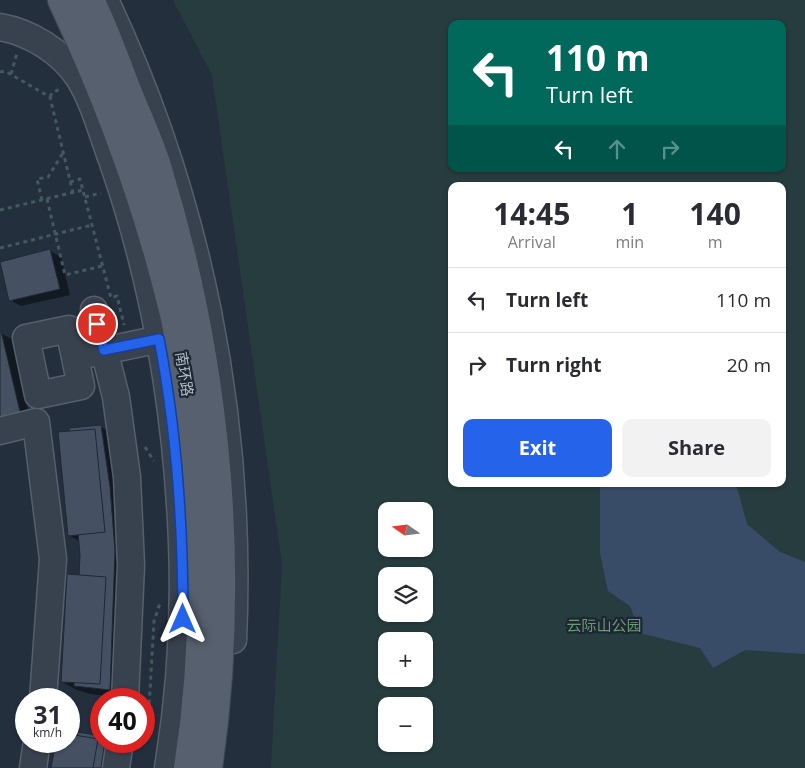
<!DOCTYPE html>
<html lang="en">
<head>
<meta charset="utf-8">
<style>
  body { margin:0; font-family:"Open Sans","Noto Sans SC",sans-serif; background:#f2f2f3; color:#2b2b33; height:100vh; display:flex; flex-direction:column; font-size:19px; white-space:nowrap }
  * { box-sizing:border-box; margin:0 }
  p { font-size:16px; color:#7c7c81 }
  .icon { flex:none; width:28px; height:28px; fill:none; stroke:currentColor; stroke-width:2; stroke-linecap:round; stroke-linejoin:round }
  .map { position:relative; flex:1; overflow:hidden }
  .sheet { position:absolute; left:448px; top:182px; width:338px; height:305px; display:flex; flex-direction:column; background:#fff; border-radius:10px; box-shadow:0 1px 4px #0004 }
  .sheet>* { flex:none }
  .banner { position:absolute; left:448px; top:20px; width:338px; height:152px; border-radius:10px; box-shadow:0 1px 4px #0004; background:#00695c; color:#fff; overflow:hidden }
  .needle { width:32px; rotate:284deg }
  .buttons { position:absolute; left:378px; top:502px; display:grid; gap:10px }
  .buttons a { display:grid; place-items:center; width:55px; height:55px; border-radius:10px; background:#fff; box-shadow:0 1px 4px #0004; font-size:25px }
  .speed { position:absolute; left:15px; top:688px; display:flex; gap:10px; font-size:25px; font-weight:700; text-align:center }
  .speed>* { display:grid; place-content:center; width:65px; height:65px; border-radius:50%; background:#fff; box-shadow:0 1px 4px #0004; line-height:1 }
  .speed small { font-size:12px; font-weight:400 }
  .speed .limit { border:8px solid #d22; background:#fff; color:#111 }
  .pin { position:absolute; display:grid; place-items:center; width:42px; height:42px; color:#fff; margin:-21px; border:2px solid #fff; border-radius:50%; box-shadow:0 1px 5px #0007 }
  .me { position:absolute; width:55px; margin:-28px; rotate:0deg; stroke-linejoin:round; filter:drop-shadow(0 0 4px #0008) }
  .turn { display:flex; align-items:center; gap:18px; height:105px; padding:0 15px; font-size:22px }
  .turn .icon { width:65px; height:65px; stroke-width:2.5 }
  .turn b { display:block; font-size:35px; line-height:42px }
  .lanes { display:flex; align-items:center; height:48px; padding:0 15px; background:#0003; justify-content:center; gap:25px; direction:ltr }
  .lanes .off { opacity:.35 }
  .eta { display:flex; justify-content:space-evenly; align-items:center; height:85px; text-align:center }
  .eta b { font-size:30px; font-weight:700; line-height:35px }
  .cta { display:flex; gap:10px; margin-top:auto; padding:10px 15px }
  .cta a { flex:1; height:58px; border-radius:10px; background:#2563eb; color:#fff; font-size:20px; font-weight:700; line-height:58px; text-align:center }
  .cta a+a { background:#f2f2f3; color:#2b2b33 }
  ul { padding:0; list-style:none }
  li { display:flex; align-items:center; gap:15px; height:65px; padding:0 15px; border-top:1px solid #e1e1e2 }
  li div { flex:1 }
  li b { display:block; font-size:19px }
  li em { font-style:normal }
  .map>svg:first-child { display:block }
  .green { fill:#263c3f; fill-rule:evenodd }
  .water { fill:#394c67 }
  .shadow { fill:#0007 }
  .building { fill:#455162; stroke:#1f2835 }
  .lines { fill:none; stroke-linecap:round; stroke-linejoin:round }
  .minor-casing { stroke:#565f6c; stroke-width:29 }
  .major-casing { stroke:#414a57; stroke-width:30 }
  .path { stroke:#44595c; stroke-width:3; stroke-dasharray:4 4; stroke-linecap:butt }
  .minor { stroke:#38414e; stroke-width:26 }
  .major { stroke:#56606e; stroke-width:28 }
  .route-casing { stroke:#184099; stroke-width:12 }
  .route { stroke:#2563eb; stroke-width:9 }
  .labels { text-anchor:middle; stroke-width:4.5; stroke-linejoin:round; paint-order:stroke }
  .street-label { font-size:15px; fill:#b4bcc9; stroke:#1d2633 }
  .park-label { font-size:15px; fill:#6b9a76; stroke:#1d2633 }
</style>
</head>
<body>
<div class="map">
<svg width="805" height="768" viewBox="0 0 805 768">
  <rect width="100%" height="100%" fill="#242f3e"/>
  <path class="green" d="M173 0H805V768H271L282 564 212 75ZM451 24H781V169H451ZM451 186H781V484H451ZM386 511H424V549H386ZM386 576H424V614H386ZM386 641H424V679H386ZM386 706H424V744H386Z"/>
  <path class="water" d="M600 484H736L747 524 780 552 805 562V654L745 650 713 668 700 648 640 633 630 606 608 591 600 553Z"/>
  <g class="shadow">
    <path d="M50 251 61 257 70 295 21 306 10 300Z"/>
    <path d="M0 333 12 339 31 422 0 429Z"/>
    <path d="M101 427 116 435 124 698 90 694 77 690 62 682 80 576V542L69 535Z"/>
    <path d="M79 733 101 737V741H112L117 768H52L69 741V735L78 737Z"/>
  </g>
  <g class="building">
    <path d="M50 249 60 289 9 301 0 262Z"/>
    <path d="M1 331 21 416 0 421V332Z"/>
    <path d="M101 425 110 487 115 551 110 690 74 686 80 555 69 428Z"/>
    <path d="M95 429 105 532 68 536 58 432Z"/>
    <path d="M67 574 106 577 100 684 61 682Z"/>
    <path d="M78 732 101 736V741H105L101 768H72Z"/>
    <path d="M69 734 98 739 93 768H51L56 741H69Z"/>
  </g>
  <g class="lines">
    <defs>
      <g id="minor">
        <path d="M105 0C199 199 243 420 233 640"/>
        <path d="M0 27C30 32 62 52 79 78 94 102 102 133 112 160 155 283 177 414 182 543 185 618 180 694 168 768"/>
        <path d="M94 310 116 397 127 477 131 565 125 699"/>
        <path d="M69 329 81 386 38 395 26 338Z"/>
        <path d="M88 354 175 336"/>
        <path d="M0 431 36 422 53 559 43 699"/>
        <path d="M33 768 37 741"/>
        <path d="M116 768 120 741"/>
      </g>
      <g id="major">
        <path d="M62 0C109 100 147 203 173 310 179 333 181 357 185 380 205 508 208 640 188 768"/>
        <path d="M90 0C104 28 115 59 126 88 137 116 151 144 159 173 217 364 237 570 208 768"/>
      </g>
    </defs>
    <use href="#minor" class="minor-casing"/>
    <use href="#major" class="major-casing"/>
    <g class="path">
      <path d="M0 72 5 71 50 97 73 193"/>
      <path d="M11 74 17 53"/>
      <path d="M50 97 52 93 60 89"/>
      <path d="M70 182 80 179 111 298 117 296 124 325"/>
      <path d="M85 197 101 193"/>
      <path d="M47 199 65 275 102 266"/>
      <path d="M42 200 37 179 48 177 63 153"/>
      <path d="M0 210 83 190"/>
      <path d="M0 248 92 225"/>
      <path d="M145 447 154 461"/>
      <path d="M151 735 148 726 154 621 160 603"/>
    </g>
    <use href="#minor" class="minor"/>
    <use href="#major" class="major"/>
  </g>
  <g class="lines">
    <defs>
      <path id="route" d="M97 324 104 350 159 339C177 432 183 525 183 619"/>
    </defs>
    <use href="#route" class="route-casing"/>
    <use href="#route" class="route"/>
  </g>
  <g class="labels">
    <g class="street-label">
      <text transform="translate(184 374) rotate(81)" y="5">南环路</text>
    </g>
    <g class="park-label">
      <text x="604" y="631">云际山公园</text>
    </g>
  </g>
</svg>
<div class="buttons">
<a><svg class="needle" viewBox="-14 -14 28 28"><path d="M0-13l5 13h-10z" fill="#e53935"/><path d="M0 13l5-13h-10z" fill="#7c7c81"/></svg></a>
<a><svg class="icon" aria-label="layers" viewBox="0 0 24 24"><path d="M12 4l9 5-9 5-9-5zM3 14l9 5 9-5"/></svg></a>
<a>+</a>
<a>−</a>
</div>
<div class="speed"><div>31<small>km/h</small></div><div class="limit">40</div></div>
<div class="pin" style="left:97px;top:324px;background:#d93025"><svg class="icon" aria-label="arrive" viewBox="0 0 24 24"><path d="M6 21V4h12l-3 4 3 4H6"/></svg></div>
<svg class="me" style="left:183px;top:619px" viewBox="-20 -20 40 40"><path d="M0-17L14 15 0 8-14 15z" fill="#2563eb" stroke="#fff" stroke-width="4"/></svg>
<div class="banner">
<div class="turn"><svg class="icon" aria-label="left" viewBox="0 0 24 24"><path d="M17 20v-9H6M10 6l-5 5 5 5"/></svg><div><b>110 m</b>Turn left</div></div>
<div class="lanes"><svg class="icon" aria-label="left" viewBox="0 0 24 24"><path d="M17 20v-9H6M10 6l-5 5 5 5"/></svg><svg class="icon off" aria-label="ahead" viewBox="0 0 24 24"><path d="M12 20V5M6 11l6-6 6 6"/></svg><svg class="icon off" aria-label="right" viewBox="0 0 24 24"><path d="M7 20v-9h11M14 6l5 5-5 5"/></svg></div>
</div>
<section class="sheet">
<div class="eta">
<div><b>14:45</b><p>Arrival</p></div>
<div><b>1</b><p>min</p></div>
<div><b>140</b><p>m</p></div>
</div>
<ul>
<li><svg class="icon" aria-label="left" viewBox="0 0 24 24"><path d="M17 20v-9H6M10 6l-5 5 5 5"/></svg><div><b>Turn left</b></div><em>110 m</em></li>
<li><svg class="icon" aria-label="right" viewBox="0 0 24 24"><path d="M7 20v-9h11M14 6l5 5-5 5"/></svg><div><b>Turn right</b></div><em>20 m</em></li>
</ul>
<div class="cta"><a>Exit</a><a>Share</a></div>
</section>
</div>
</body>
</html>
